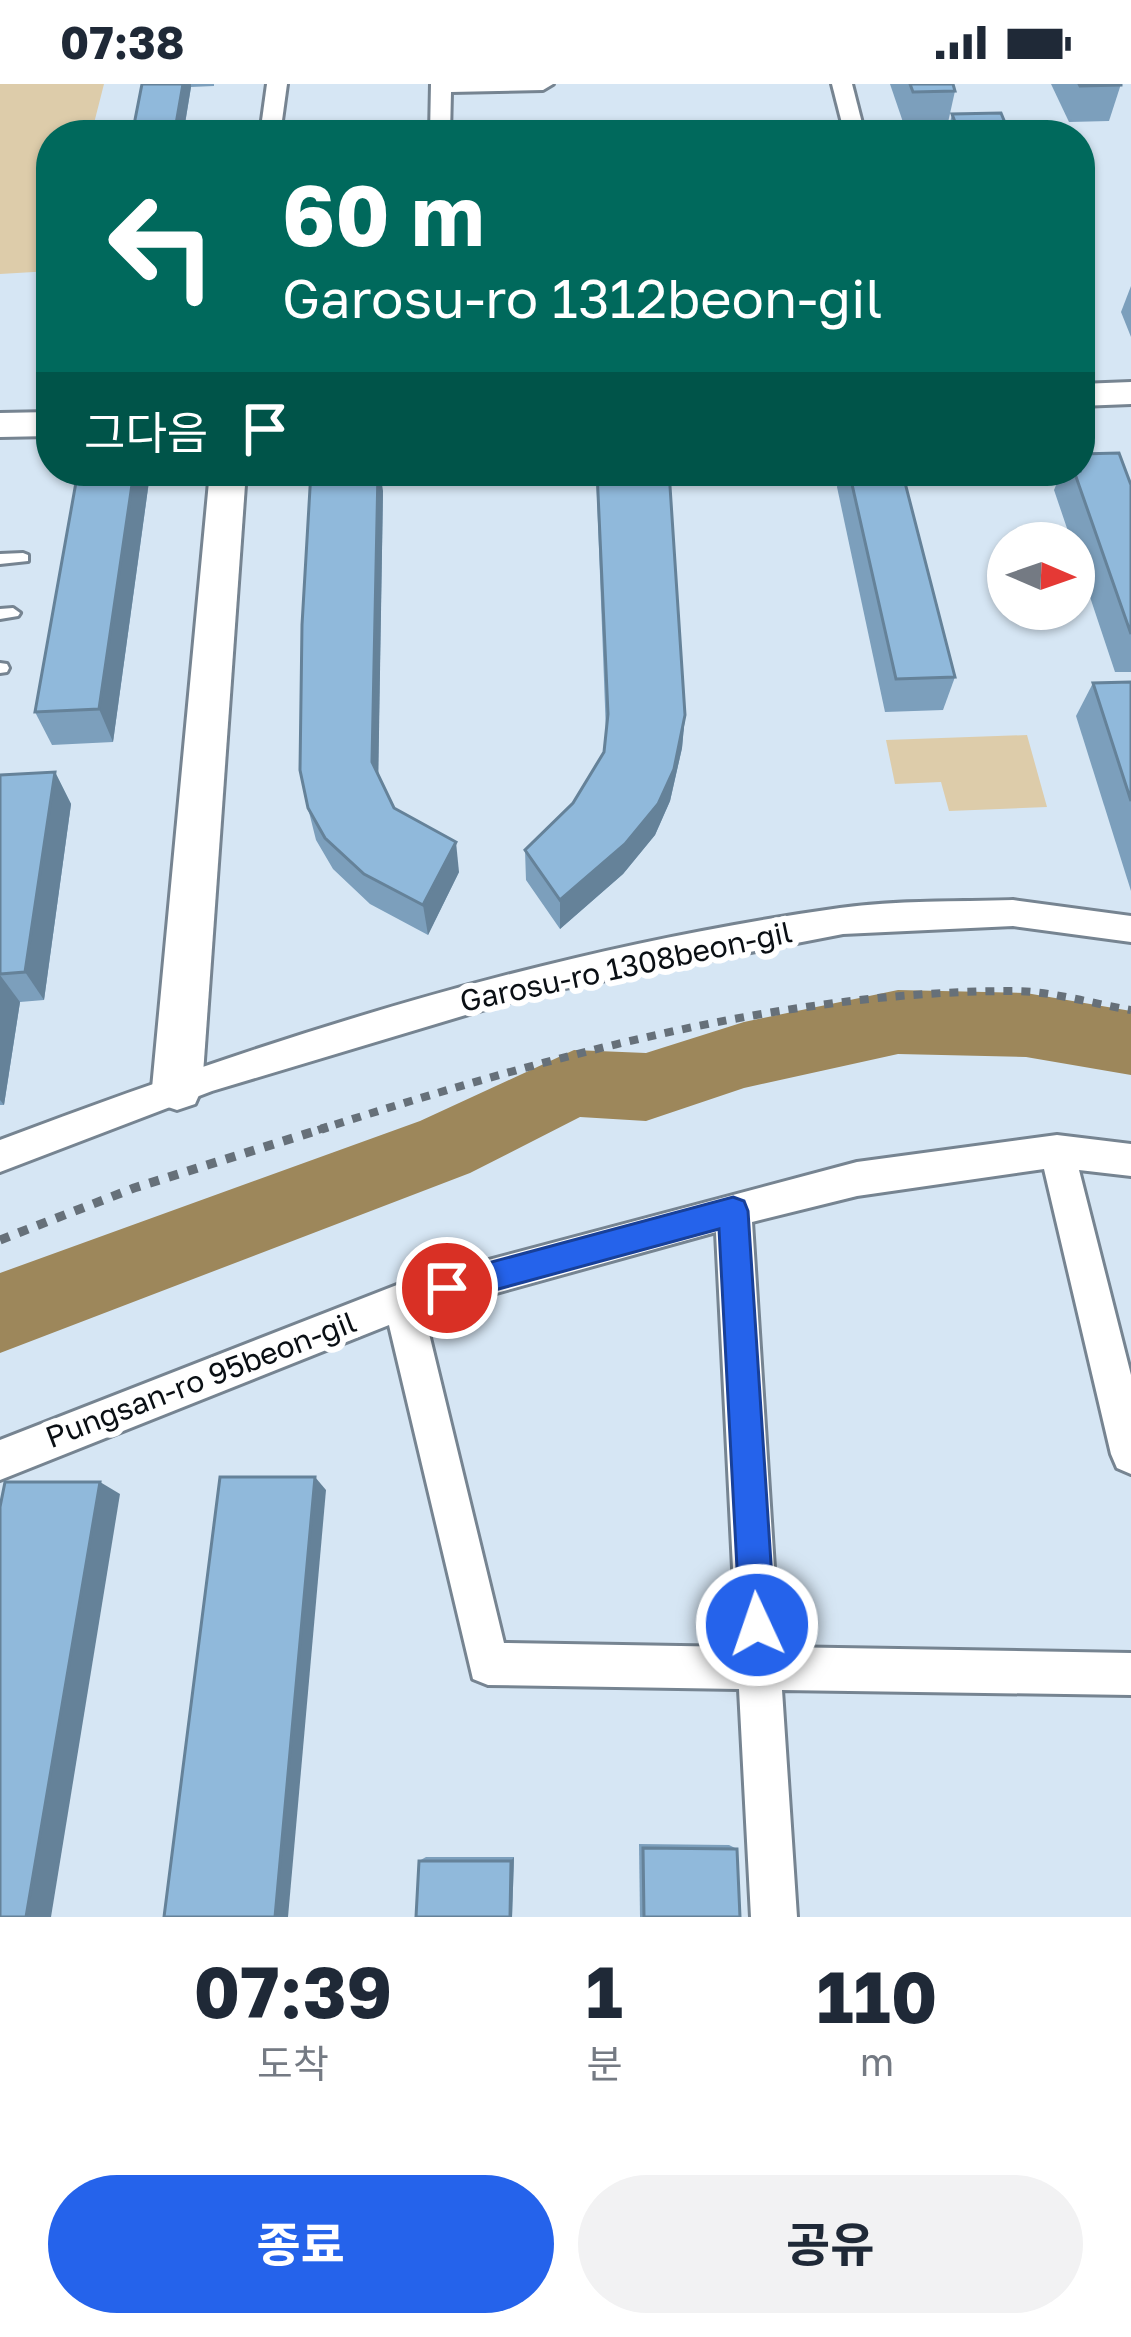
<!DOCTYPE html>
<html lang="ko">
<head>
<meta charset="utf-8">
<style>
  body { margin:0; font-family:"Golos Text","Noto Sans KR",sans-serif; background:#f2f2f3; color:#1f2937; height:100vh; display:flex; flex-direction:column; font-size:45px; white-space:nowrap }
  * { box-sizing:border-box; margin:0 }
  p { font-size:39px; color:#747a83 }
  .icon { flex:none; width:66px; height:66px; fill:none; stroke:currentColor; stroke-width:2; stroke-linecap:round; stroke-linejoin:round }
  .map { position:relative; height:1833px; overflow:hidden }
  .side { display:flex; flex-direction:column; background:#fff; flex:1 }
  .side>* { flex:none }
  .hud { position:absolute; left:36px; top:36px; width:1059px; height:366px; border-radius:48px; box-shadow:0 3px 9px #0004; background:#00695c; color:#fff; overflow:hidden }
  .needle { width:78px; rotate:92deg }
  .fabs { position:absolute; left:987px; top:438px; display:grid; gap:24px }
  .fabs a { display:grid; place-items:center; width:108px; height:108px; border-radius:50%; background:#fff; box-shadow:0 3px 9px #0004; font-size:60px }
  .pin { position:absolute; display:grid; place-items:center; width:102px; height:102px; color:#fff; margin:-51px; border:6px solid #fff; border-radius:50%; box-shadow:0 3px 12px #0007 }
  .me { position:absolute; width:132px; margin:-66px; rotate:357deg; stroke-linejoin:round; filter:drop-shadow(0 0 9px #0008) }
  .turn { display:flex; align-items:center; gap:42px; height:252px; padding:0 48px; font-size:54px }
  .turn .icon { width:156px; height:156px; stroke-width:2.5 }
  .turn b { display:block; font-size:84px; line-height:102px }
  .then { display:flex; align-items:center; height:114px; padding:0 48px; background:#0003; gap:24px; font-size:45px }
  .eta { display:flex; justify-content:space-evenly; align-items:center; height:204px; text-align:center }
  .eta b { font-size:72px; font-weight:700; line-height:84px }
  .button { display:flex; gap:24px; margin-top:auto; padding:24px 48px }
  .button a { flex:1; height:138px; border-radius:72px; background:#2563eb; color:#fff; font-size:48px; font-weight:700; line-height:138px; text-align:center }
  .button a+a { background:#f2f2f3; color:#1f2937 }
  .status { display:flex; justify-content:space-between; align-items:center; height:84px; padding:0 60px; background:#fff; direction:ltr }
  .status svg { height:33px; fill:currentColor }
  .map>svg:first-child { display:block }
  .green { fill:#dca }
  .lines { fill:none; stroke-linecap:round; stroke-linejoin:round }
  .river { fill:#9d875b; fill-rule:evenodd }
  .lane-casing { stroke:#768491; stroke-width:6 }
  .street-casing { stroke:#768491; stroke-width:6 }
  .secondary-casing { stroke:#768491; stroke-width:6 }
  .path-far1 { stroke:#667079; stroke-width:8; stroke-dasharray:9 9; stroke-linecap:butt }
  .path { stroke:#667079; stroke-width:9; stroke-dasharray:10 10; stroke-linecap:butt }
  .lane { fill:#fff; fill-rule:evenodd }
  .street { fill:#fff; fill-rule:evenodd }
  .secondary { fill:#fff; fill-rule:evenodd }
  .wall { fill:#7c9fbc }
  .shaded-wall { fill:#658299 }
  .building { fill:#90b9db; stroke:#658299; stroke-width:3 }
  .route { fill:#2563eb; stroke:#184099; stroke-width:3 }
  .labels { text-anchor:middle; stroke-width:12; stroke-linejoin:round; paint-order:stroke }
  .street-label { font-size:30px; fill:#0a0f14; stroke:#fff }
</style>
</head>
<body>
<div class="status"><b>07:38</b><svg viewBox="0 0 49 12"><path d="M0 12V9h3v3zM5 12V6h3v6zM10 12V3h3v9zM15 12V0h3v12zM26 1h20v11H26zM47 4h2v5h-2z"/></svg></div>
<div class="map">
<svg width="1131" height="1833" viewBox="0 0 1131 1833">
  <rect width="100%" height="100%" fill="#d6e6f4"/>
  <g class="green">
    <path d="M0 0H104L91 51H51V187L0 190Z"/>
    <path d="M1027 651 1047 723 949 727 941 698 895 700 886 656Z"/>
  </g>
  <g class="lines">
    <path class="river" d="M898 906 1026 909 1131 927V991L1026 973 898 970 744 1004 646 1037 580 1033 470 1089 0 1269V1189L420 1037 574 966 646 969 744 938Z"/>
    <defs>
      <g id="lane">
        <path d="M23 469 28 471V477L0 480V470Z"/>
        <path d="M13 524 20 529 18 532 0 535V525Z"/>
        <path d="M0 579 7 580 9 584 7 588 0 589Z"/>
      </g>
      <g id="street">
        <path d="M267 0H287L280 51H260Z"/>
        <path d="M431 0H553L543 6 451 8 450 51H430Z"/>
        <path d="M832 0H852L865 51H845Z"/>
        <path d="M1013 816 1131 832V858L1013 842 843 850 539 909 212 1007 0 1088V1056C272 953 551 864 840 824 897 816 956 818 1013 816Z"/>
        <path d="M1057 1051 1131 1060V1092L1079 1086 1131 1291V1390L1117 1384 1111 1370 1044 1085 857 1112 752 1138 779 1563 1131 1569V1611L782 1606 797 1833H751L739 1605 488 1601 473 1595 389 1241 0 1396V1356L402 1199 857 1078ZM716 1148 737 1563 504 1559 424 1229Z"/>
      </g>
      <g id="secondary">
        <path d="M1131 298V320L1080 322V300Z"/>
        <path d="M51 328V352L0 353V329Z"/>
        <path d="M210 387H246L202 1004 195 1020 177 1026 159 1020 152 1004Z"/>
      </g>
    </defs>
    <use href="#lane" class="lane-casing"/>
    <use href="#street" class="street-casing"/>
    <use href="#secondary" class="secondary-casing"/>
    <path class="path-far1" d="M318 1046C541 975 778 907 1014 907 1052 907 1093 920 1131 926"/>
    <path class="path" d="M0 1156 134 1104 328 1043"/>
    <use href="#lane" class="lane"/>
    <use href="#street" class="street"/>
    <use href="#secondary" class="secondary"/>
  </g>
  <g class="wall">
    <path d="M142 0H214V2L191 3 185 40 207 39 210 51H132Z"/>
    <path d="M890 0H953L955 7 947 43 905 44Z"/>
    <path d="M1051 0H1121L1109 37 1069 38Z"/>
    <path d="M952 30 1010 51H947Z"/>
    <path d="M1131 202V253L1121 228Z"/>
    <path d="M78 387H146L149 397 113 658 52 661 35 628Z"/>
    <path d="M596 387H669L685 631 682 664 670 717 655 751 623 790 560 845 526 796 525 766 573 719 604 668 606 648Z"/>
    <path d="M840 387H902L955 593 943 626 885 628 837 403Z"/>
    <path d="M1062 387H1080L1131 401V588H1115L1074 465V459H1072L1054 406Z"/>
    <path d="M383 407 378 692 394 724 459 788 428 851 370 820 333 785 316 756 308 724Z"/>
    <path d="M1131 598V807L1076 632 1093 599Z"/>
    <path d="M55 688 71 720 44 916 20 918 4 1021H0V691Z"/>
    <path d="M639 1760 729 1761 737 1765 740 1833H640Z"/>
    <path d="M426 1773H514L512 1833H416L419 1777Z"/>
  </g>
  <g class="shaded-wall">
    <path d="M183 0H191V3L183 51 176 40Z"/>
    <path d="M134 387H146L149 397 113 658 99 625Z"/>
    <path d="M378 387H380L383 407 378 710 372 678Z"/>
    <path d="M685 631 682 664 670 717 655 751 623 790 560 845V816Z"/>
    <path d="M55 688 71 720 44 916 25 888Z"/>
    <path d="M456 758 459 788 428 851 423 821Z"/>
    <path d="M0 891 20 918 4 1021 0 1016Z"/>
    <path d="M315 1393 326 1406 288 1833H275Z"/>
    <path d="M100 1398 120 1410 51 1833H26Z"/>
    <path d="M514 1773 512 1833H510L511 1777Z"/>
  </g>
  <g class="building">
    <path d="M142 0H183L176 40 207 39 205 51H132Z"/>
    <path d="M910 0H953L955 7 913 8Z"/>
    <path d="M1079 0H1121V1L1080 2Z"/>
    <path d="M1001 29 1010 51H960L952 30Z"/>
    <path d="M1119 369 1131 401V550L1074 387H1080V370Z"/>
    <path d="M78 387H134L99 625 35 628Z"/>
    <path d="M311 387H378L372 678 394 724 456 758 423 821 364 790 325 754 308 724 300 686 302 541Z"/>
    <path d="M597 387H669L685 631 674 685 658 720 625 760 560 816 525 766 573 719 604 668 608 630Z"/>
    <path d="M849 387H902L955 593 896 595Z"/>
    <path d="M1131 598V717L1093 599Z"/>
    <path d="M55 688 25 888 0 890V691Z"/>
    <path d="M220 1393H315L275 1833H164Z"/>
    <path d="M5 1398H100L26 1833H0V1423Z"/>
    <path d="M643 1764 737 1765 740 1833H644Z"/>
    <path d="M419 1777H511L510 1833H416Z"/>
  </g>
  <path class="route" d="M733 1113 744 1117 748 1127 775 1541 769 1553 757 1558 745 1553 740 1541 719 1145 447 1219 436 1215 432 1204 436 1194 447 1190Z"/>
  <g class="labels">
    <g class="street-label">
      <text transform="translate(626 883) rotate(-12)" y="10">Garosu-ro 1308beon-gil</text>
      <text transform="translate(201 1296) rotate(-21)" y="10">Pungsan-ro 95beon-gil</text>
    </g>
  </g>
</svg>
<div class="fabs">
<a><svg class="needle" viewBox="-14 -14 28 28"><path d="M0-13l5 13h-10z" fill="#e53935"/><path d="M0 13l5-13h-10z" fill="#747a83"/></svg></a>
</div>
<div class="pin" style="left:447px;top:1204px;background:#d93025"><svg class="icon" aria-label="arrive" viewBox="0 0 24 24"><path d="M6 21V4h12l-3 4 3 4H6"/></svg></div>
<svg class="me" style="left:757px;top:1541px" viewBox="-20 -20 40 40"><circle r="17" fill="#2563eb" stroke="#fff" stroke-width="3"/><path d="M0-11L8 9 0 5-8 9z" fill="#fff"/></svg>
<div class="hud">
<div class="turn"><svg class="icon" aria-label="left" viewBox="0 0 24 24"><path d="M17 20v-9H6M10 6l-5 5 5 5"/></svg><div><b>60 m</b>Garosu-ro 1312beon-gil</div></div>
<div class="then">그다음<svg class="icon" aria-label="arrive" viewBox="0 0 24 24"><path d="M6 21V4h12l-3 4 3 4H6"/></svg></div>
</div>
</div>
<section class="side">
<div class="eta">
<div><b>07:39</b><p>도착</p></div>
<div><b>1</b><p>분</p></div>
<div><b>110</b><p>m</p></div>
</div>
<div class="button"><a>종료</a><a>공유</a></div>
</section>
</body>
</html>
